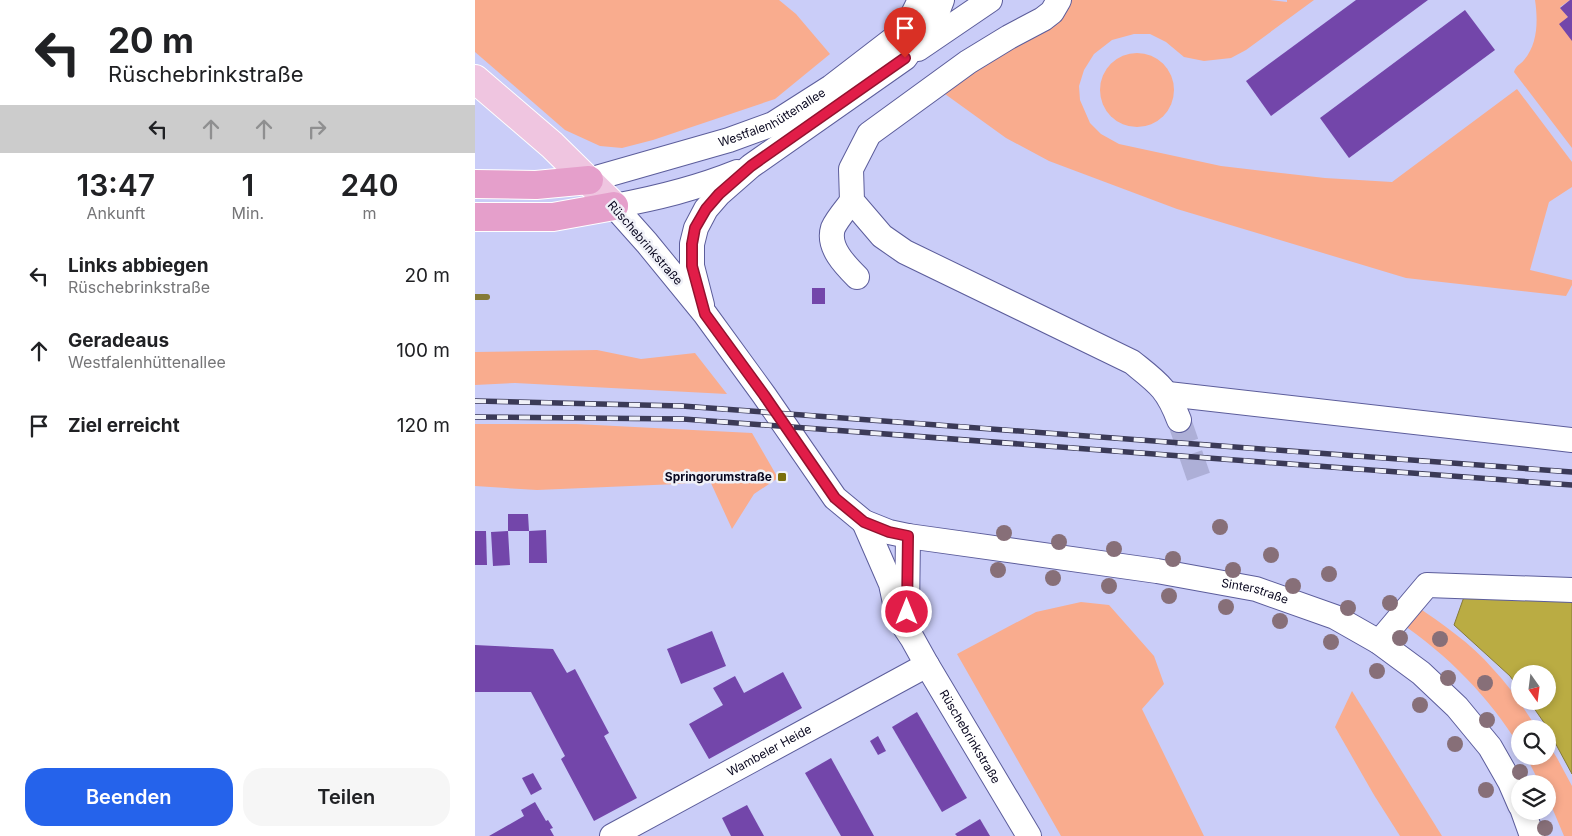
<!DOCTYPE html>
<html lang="de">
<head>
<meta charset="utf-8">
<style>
  body { margin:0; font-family:Inter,sans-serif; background:#f6f6f6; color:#202124; height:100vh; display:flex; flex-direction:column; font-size:19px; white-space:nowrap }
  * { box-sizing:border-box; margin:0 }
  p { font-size:16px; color:#757577 }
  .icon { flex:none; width:28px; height:28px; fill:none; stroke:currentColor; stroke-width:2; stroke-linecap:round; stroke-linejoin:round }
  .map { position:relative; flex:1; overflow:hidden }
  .details { display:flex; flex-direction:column; background:#fff; width:475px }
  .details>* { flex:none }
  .guide { background:#fff; color:#202124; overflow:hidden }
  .needle { width:32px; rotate:166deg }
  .buttons { position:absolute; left:1036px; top:665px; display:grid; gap:10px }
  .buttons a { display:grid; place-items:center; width:45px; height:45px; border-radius:50%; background:#fff; box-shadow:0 2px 8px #0003; font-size:25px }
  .pin { position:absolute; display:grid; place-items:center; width:42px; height:42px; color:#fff; margin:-51px -21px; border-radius:50% 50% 50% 0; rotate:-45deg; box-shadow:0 0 5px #0007 }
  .pin .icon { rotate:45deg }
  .me { position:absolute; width:55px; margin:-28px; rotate:0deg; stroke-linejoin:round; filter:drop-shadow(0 0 4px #0008) }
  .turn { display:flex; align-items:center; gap:18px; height:105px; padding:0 25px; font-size:22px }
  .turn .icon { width:65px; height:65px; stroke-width:2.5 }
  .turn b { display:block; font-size:35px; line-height:42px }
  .lanes { display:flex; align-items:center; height:48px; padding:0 25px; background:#0003; justify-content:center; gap:25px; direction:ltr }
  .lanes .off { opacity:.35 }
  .eta { display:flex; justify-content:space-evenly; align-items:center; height:85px; text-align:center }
  .eta b { font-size:30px; font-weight:600; line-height:35px }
  .cta { display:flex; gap:10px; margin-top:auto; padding:10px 25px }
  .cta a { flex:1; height:58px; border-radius:20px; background:#2563eb; color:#fff; font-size:20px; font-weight:600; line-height:58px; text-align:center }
  .cta a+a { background:#f6f6f6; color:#202124 }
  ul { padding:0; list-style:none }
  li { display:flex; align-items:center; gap:15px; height:75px; padding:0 25px }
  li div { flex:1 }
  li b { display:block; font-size:19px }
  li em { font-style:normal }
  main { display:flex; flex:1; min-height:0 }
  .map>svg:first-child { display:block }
  .green { fill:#f9ac8e }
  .water { fill:#baac43; stroke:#857a38 }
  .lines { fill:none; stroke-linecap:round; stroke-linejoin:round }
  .stream { stroke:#857a38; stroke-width:6 }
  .building { fill:#7346aa }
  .minor-tunnel { stroke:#adafd7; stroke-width:24; stroke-dasharray:24 12; stroke-linecap:butt }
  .minor-casing { stroke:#5c5d9b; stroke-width:26 }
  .major-casing { stroke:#fff; stroke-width:30 }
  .highway-casing { stroke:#fff; stroke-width:30 }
  .minor { stroke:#fff; stroke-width:24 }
  .major { stroke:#efc5e0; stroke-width:28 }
  .highway { stroke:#e59fcb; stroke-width:28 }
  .rail-casing { stroke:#3b3a57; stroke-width:5.5 }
  .rail { stroke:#f0f1f8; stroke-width:4; stroke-dasharray:11; stroke-linecap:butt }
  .tree { fill:#876f78 }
  .route-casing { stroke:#92132f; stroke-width:12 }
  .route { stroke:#e11d48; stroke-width:9 }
  .poi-dot { fill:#7a6e0b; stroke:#f0f1f8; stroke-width:2 }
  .labels { text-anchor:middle; stroke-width:5; stroke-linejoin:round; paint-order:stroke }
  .street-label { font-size:12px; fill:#09071f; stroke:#f0f1f8 }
  .poi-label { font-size:12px; font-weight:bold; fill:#09071f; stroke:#f0f1f8; text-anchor:end }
</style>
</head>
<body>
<main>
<section class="details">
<div class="guide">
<div class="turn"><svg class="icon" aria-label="left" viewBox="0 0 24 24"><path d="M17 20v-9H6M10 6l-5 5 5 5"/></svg><div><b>20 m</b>Rüschebrinkstraße</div></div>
<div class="lanes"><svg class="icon" aria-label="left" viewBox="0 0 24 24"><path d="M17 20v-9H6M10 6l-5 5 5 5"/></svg><svg class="icon off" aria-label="ahead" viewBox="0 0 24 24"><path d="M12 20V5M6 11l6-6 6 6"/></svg><svg class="icon off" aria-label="ahead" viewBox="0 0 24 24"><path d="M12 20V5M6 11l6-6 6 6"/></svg><svg class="icon off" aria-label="right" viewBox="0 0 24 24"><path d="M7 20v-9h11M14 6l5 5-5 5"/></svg></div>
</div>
<div class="eta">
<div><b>13:47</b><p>Ankunft</p></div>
<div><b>1</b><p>Min.</p></div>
<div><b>240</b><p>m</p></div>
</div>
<ul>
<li><svg class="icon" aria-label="left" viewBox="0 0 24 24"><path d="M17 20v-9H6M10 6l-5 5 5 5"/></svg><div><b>Links abbiegen</b><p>Rüschebrinkstraße</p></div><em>20 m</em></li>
<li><svg class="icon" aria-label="ahead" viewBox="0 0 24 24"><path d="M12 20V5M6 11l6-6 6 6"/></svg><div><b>Geradeaus</b><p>Westfalenhüttenallee</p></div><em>100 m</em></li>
<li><svg class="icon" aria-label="arrive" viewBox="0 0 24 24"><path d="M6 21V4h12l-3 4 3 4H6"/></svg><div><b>Ziel erreicht</b></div><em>120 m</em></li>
</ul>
<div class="cta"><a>Beenden</a><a>Teilen</a></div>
</section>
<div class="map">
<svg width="1097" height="836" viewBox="0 0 1097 836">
  <rect width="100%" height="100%" fill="#cacdf8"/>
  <g class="green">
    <path d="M0 0H304L321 14 355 54 300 99 178 140 147 148 125 146 90 130 0 52Z"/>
    <path d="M594 0H795L812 2V0H839L771 50 756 58 729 61 709 57 691 42 675 34H659L637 40 619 54 609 70 604 86 605 100 615 123 626 134 644 144 746 166 850 178 917 182 1042 89 1097 162V187L1074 202 1055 270 1097 280V285L1091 296 931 278 702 209 574 161 531 138 470 94Z"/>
    <path d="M1060 0H1095L1085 7 1093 17 1097 41V148L1039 72C1041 65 1045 65 1049 60 1063 44 1063 20 1060 0Z"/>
    <circle cx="662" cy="90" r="37"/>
    <path d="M122 350 166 359 220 353 252 394 40 383 0 385V352Z"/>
    <path d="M0 424H101L277 433 303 478 279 494 257 529 235 481 202 484 62 490 0 486Z"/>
    <path d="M606 602 634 605 679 656 689 684 667 709 729 836H586L482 654 561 612Z"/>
    <path d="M940 605C967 624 996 643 1018 669 1035 687 1049 708 1062 729H1045V747C1014 697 973 655 924 622Z"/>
    <path d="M877 691 967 836H925L899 795 860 727Z"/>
    <path d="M1073 744 1082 758 1097 786V836H1089L1073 798 1072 784H1065L1051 756H1072Z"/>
  </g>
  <path class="water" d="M990 594 1097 596V774L1070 724 1054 701H1072V674H1045V690L1035 676 979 625Z"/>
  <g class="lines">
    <path class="stream" d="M0 297H12"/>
  </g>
  <g class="building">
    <path d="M881 0H953L796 116 771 81Z"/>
    <path d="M1095 0H1097V41L1084 24 1093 17 1085 8Z"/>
    <path d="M990 10 1020 50 874 158 845 118Z"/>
    <rect x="337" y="288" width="13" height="16"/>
    <path d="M33 514H53L54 531H33L35 565 18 566 16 532 33 531Z"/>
    <path d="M71 530 72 563H54V531Z"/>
    <path d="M0 531H11L12 565H0Z"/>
    <path d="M237 631 251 666 206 684 192 649Z"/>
    <path d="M0 645 78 649 92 673 100 669 134 733 129 736 162 798 119 821 86 759 90 756 56 692H0Z"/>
    <path d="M308 672 327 708 234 759 214 724 248 705 238 688 260 676 269 693Z"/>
    <path d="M442 712 492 798 467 812 417 727Z"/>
    <path d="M403 736 411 751 403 755 395 741Z"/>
    <path d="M356 758 382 805 399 836H366L330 773Z"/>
    <path d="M58 773 67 789 56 795 47 778Z"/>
    <path d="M60 802 71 821 73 820 78 828 75 829 79 836H14L49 816 46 810Z"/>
    <path d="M272 805 289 836H256L247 818Z"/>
    <path d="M505 819 515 836H482L480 834Z"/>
  </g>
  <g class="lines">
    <path class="minor-tunnel" d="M704 420 725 481"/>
    <defs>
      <g id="minor">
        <path d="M584 0 577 12 568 19 534 37 493 62 394 134 376 169 377 201 407 236 430 252 657 362C683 383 692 388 704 420"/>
        <path d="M443 49 515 0"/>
        <path id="s1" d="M114 180 254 140 298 124 356 87 421 37 435 20 445 0"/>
        <path d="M377 201C371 209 362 219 358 228 352 247 370 265 382 277"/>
        <path id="s2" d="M139 206 172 243 230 314 289 395 360 498 389 522 414 532 433 536 682 571 781 589 860 617 904 642 946 673 982 707 1015 747 1035 782 1045 805"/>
        <path d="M139 206C182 198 220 189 262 172"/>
        <path d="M227 305 217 266V244L221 228 231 209 244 194 276 166 430 58 462 13 467 0"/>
        <path d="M693 394 1097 440"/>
        <path id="s3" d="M389 522 416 584 423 617 437 638 452 665 554 836"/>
        <path d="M432 612 433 536"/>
        <path d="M904 642 952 585 1097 590"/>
        <path d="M1048 811 1057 836"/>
        <path id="s4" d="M137 836 452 665"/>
      </g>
      <path id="major" d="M0 79 77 145 139 206"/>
      <g id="highway">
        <path d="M0 184 61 185 114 180"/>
        <path d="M0 217H78L139 206"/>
      </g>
    </defs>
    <use href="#minor" class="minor-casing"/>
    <use href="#major" class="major-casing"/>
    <use href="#highway" class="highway-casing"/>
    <use href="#minor" class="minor"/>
    <use href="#major" class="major"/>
    <use href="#highway" class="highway"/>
    <defs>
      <g id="rail">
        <path d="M0 401 207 406 1097 472"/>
        <path d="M0 417 208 419 1097 485"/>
      </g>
    </defs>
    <use href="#rail" class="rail-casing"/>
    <use href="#rail" class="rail"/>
  </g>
  <g class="tree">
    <circle cx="745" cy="527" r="8"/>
    <circle cx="529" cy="533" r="8"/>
    <circle cx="584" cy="542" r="8"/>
    <circle cx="639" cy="549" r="8"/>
    <circle cx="796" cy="555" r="8"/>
    <circle cx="698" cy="559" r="8"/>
    <circle cx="523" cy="570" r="8"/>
    <circle cx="758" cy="570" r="8"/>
    <circle cx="854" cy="574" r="8"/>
    <circle cx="578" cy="578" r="8"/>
    <circle cx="634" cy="586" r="8"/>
    <circle cx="818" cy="586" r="8"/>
    <circle cx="694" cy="596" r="8"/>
    <circle cx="915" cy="603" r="8"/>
    <circle cx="751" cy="607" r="8"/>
    <circle cx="873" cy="608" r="8"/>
    <circle cx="805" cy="621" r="8"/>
    <circle cx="925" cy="638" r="8"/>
    <circle cx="965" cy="639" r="8"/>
    <circle cx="856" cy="642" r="8"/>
    <circle cx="902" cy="671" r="8"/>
    <circle cx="973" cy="678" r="8"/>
    <circle cx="1010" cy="683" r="8"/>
    <circle cx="945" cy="705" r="8"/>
    <circle cx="1012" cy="720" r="8"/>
    <circle cx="980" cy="744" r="8"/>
    <circle cx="1045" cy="772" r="8"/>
    <circle cx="1011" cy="790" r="8"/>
    <circle cx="1070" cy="828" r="8"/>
  </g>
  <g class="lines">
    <defs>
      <path id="route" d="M430 58 276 166 244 194 231 209 220 228 217 244V266L230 314 289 395 360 498 389 522 414 532 433 536 432 612"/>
    </defs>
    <use href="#route" class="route-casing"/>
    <use href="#route" class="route"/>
  </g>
  <rect class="poi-dot" x="302" y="472" width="10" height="10" rx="2.5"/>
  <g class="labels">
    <g class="street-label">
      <text dy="4" stroke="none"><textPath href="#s1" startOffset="194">Westfalenhüttenallee</textPath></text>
      <text transform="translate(170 243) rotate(49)" y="4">Rüschebrinkstraße</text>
      <text dy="4" stroke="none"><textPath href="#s2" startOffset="802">Sinterstraße</textPath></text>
      <text dy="4" stroke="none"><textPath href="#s3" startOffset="241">Rüschebrinkstraße</textPath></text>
      <text dy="4" stroke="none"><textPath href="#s4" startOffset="179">Wambeler Heide</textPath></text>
    </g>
    <g class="poi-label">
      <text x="297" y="481">Springorumstraße</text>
    </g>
  </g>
</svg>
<div class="buttons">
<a><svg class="needle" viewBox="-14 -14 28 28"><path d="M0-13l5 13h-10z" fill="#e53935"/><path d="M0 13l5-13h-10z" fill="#757577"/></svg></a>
<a><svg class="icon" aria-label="search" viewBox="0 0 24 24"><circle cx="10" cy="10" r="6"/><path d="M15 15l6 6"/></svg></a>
<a><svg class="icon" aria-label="layers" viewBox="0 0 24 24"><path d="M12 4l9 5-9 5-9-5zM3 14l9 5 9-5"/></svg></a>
</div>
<div class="pin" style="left:430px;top:58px;background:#d93025"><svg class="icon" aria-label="arrive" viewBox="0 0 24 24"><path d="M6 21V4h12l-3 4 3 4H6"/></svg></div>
<svg class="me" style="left:432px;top:612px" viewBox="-20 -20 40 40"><circle r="17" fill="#e11d48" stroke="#fff" stroke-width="3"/><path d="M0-11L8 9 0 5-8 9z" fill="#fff"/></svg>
</div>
</main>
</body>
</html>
